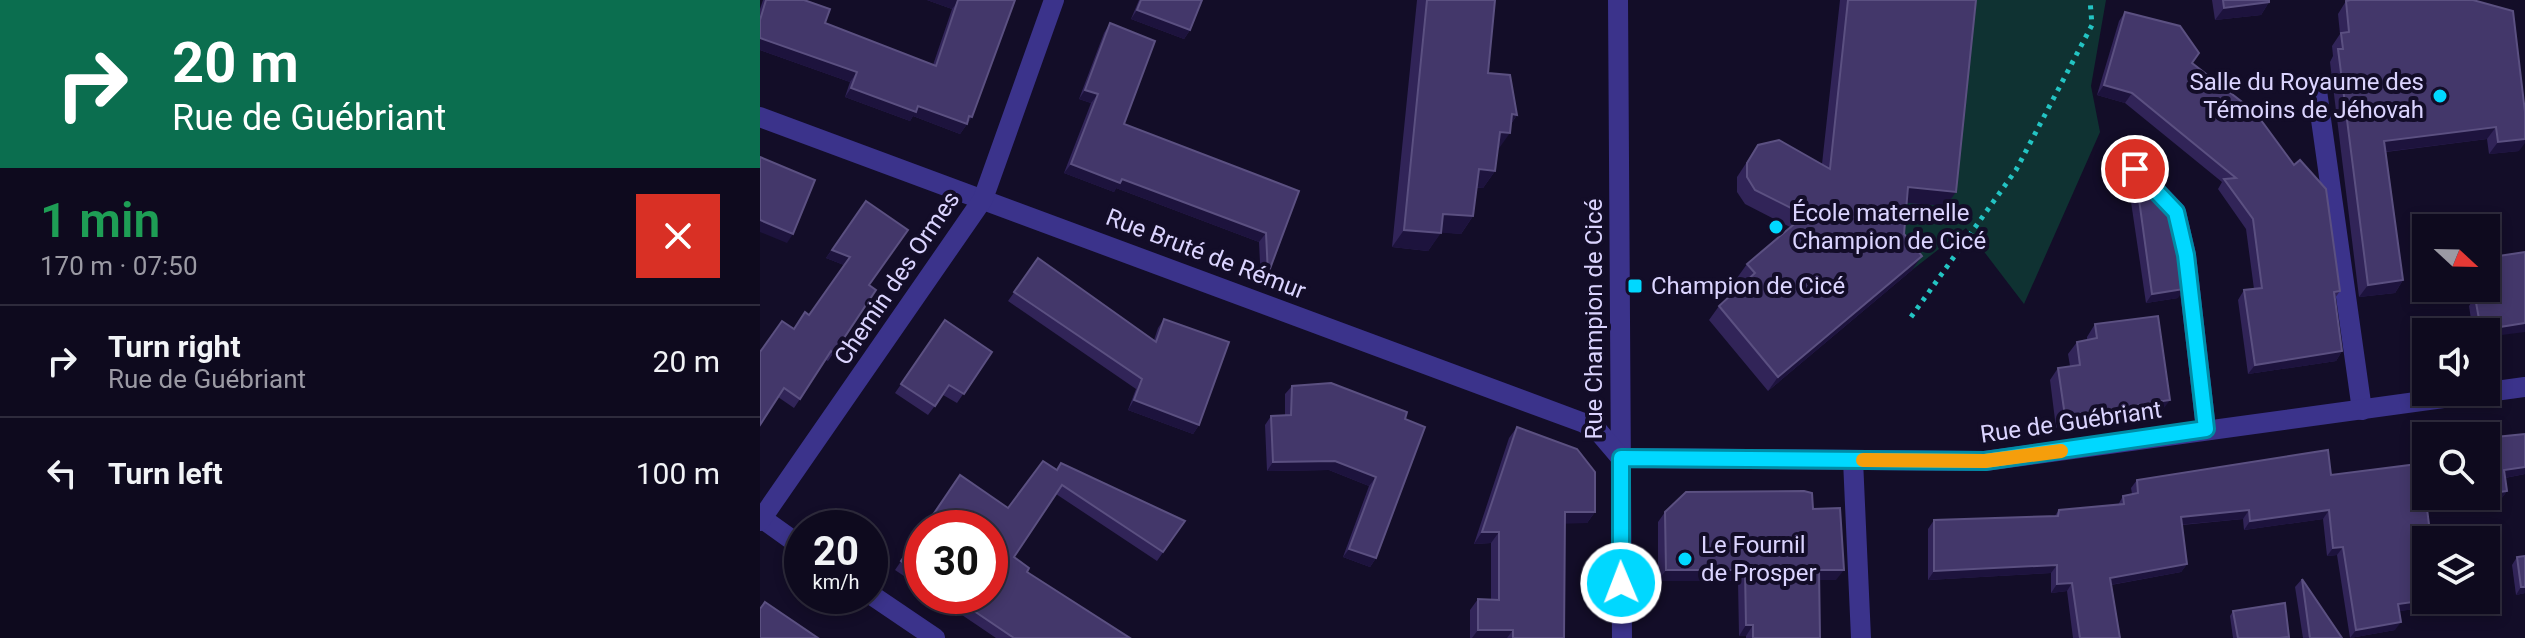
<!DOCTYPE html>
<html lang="en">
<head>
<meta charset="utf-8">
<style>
  body { margin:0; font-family:Roboto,sans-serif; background:#1c182b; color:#f1f3f6; height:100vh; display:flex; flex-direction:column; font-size:30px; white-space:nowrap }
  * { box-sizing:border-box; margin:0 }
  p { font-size:26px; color:#9b9aa4 }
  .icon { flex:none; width:44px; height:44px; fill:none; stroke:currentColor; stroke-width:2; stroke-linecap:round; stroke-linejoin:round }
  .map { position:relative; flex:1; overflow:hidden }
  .side { display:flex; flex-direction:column; background:#0e0a1e; width:760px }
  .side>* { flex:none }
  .top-card { background:#0b6e4f; color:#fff; overflow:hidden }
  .needle { width:52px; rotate:112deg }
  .tools { position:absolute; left:1652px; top:214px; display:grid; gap:16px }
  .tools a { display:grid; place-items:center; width:88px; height:88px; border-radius:0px; background:#0e0a1e; box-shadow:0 4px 12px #0003,0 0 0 2px #2e2b3c; font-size:40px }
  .speed { position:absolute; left:24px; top:510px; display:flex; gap:16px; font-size:40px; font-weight:700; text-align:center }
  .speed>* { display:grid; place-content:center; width:104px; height:104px; border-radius:50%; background:#0e0a1e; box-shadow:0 4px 12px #0003,0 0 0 2px #2e2b3c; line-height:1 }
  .speed small { font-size:20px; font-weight:400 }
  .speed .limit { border:12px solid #d22; background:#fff; color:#111 }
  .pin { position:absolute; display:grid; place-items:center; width:68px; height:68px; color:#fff; margin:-34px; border:4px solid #fff; border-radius:50%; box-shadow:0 2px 8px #0007 }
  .me { position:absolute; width:88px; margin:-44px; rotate:359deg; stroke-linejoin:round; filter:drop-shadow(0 0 6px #0008) }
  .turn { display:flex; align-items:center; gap:28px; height:168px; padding:0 40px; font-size:36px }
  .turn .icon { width:104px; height:104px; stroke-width:2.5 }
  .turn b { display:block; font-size:56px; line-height:68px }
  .round { display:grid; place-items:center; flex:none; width:84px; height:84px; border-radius:0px; background:#1c182b }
  .summary { display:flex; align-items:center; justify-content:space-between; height:136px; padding:0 40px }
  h1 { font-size:48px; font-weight:600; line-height:60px; color:#1e9e55 }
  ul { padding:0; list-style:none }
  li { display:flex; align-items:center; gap:24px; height:112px; padding:0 40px; border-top:2px solid #2e2b3c }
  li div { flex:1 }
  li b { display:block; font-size:30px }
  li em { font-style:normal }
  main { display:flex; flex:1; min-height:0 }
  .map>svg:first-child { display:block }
  .green { fill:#0f3232 }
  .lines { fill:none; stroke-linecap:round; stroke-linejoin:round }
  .path { stroke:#23c4c3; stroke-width:5; stroke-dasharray:4 6; stroke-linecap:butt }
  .lane { stroke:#3b338b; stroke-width:20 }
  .street { stroke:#3b338b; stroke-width:20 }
  .wall { fill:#312458 }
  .shaded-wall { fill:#1d133d }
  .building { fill:#43376a; stroke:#5b5081; stroke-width:2 }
  .route-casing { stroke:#008ca6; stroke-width:20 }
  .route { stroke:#00d8ff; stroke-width:14 }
  .slow { stroke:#f59e0b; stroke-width:14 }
  .poi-dot { fill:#00d8ff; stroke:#130d28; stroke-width:3 }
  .labels { text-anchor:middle; stroke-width:8; stroke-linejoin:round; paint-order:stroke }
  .poi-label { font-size:24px; fill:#dbd4ff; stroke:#130d28; text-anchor:start }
  .street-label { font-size:24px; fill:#dbd4ff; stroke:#130d28 }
</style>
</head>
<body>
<main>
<section class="side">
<div class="top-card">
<div class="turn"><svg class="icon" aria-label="right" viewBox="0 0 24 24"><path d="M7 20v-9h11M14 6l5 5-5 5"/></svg><div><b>20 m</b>Rue de Guébriant</div></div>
</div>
<div class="summary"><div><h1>1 min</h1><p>170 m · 07:50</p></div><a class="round" style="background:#d93025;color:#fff"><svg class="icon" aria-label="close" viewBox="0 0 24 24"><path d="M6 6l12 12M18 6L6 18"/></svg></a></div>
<ul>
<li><svg class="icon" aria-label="right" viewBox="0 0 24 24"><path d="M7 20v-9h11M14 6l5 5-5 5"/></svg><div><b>Turn right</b><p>Rue de Guébriant</p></div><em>20 m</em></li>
<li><svg class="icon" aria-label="left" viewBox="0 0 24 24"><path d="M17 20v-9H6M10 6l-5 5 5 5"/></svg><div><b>Turn left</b></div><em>100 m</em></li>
</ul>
</section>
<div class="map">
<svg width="1765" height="638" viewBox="0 0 1765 638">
  <rect width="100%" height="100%" fill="#130d28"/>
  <path class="green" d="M1207 0H1346L1331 86 1340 132 1264 304 1206 228 1152 270 1134 248 1138 202Z"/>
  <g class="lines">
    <path class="path" d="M1151 317 1256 170 1332 25 1330 0"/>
    <g class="lane">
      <path d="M1556 84 1602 410"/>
      <path d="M1375 169 1416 212 1426 255 1446 429"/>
    </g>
    <g class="street">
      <path d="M858 0 862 638"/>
      <path d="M0 117 824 423 838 431 861 458 1225 461 1765 387"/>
      <path d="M1093 460 1101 638"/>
      <path d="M0 517 42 547"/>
      <path d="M0 521 223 199 294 0"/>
      <path d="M110 594 175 638"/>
    </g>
  </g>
  <g class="wall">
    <path d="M3 0H44L65 23 173 65 192 9 167 0H255L212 117 200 134 153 116 150 121 85 97 90 82 0 50V9Z"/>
    <path d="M379 0H442L430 30 424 39 371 19Z"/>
    <path d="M657 0H735L728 73 757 115 751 124 738 150 735 171 723 188H717L713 216 701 234 681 232 668 251 632 247Z"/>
    <path d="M1080 0H1216L1186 206 1147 203 1144 234 1152 270 1008 391 949 320 959 306 983 284 977 278 987 264 1030 227 985 204 977 192V177L998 145 1062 164Z"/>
    <path d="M1452 0H1509V2L1501 15 1455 20Z"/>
    <path d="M1713 0 1759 151 1729 154 1727 139 1626 152 1643 280 1635 293 1599 297 1570 62 1573 56 1572 46 1580 34 1578 14 1586 1Z"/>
    <path d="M1365 12 1432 63 1580 291 1575 298 1582 351 1576 361 1488 374 1478 300 1484 290 1494 289 1486 229 1458 189 1462 182 1365 103 1337 95 1359 21Z"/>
    <path d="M350 23 364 124 539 191 508 274 501 283 499 242 356 188 354 192 304 173 331 103 319 99 344 33Z"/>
    <path d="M1378 192 1418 298 1386 303 1371 202Z"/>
    <path d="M106 201 109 285 116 290 68 361 66 360 34 408 18 397 49 315 84 265 66 258Z"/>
    <path d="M1765 252 1726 332H1713L1709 306 1715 297 1729 294 1726 266 1732 257Z"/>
    <path d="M278 258 394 340 398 328 404 319 439 425 433 434 368 410 376 389 248 301Z"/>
    <path d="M185 320 232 352 197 403 183 395 168 415 135 393Z"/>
    <path d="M1335 324 1401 412 1296 428 1290 380 1298 368 1310 366 1308 354 1317 342 1327 340V337Z"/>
    <path d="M532 386 645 419 616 558 610 567 583 557 609 486 569 470 507 471 505 425 511 416 525 415V394Z"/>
    <path d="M757 427 835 512 827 523H805L804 638H710V610L718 599H731V543L714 544 749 438Z"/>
    <path d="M1765 434V474L1745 478 1747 491 1741 499 1667 508 1666 600H1676L1671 607 1639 611 1635 630 1590 638 1577 555 1567 556 1563 519 1484 530 1483 519 1422 525 1427 564 1421 572 1351 585 1360 638H1313L1307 591 1291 593V573L1168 580V529L1174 520 1294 517 1299 510 1358 505 1363 496 1372 494 1371 488 1377 480 1571 475 1666 496Z"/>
    <path d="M301 463 425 521 397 561 296 494 254 557 267 572 370 638H236L174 596H230L248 508 296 470Z"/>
    <path d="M1053 509 1076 580H1059L1060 638H986V636H979L978 581H898V522L905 512Z"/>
    <path d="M162 531V588L135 570Z"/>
    <path d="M1757 557 1765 593 1756 595 1752 565Z"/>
    <path d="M1542 579 1582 638H1543L1535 587Z"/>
    <path d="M1473 611 1528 638H1473L1470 616Z"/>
  </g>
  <g class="shaded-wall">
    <path d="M167 0H199L192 9Z"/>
    <path d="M1509 2 1501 15 1455 20 1464 8Z"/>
    <path d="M377 10 430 30 424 39 371 19Z"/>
    <path d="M0 38 97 72 90 82 0 50Z"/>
    <path d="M1344 85 1372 93 1365 103 1337 95Z"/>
    <path d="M91 88 158 106 212 117 200 134 153 116 150 121 85 97Z"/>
    <path d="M325 90 338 94 331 103 319 99Z"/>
    <path d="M752 114 757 115 745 132 750 133 737 151 727 149Z"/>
    <path d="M1736 127 1727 139 1615 153 1624 141Z"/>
    <path d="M1765 139V143L1759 151 1729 154 1738 142Z"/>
    <path d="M311 164 362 179 506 233 499 242 356 188 354 192 304 173Z"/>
    <path d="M719 169 735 171 723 188 707 187Z"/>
    <path d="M1148 187 1196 192 1186 206 1138 202Z"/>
    <path d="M683 214 713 216 701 234 671 232Z"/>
    <path d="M0 220 33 234 27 243 0 232Z"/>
    <path d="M644 230 681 233 668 251 632 247Z"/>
    <path d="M72 250 90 257 84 265 66 258Z"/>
    <path d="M1162 256 1152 270 1008 391 1018 377Z"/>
    <path d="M1643 280 1635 293 1599 297 1608 285Z"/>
    <path d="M1424 289 1418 298 1386 303 1392 294Z"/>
    <path d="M1765 323V332L1726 337V332H1719L1721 330Z"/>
    <path d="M1582 351 1576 361 1488 374 1495 365Z"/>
    <path d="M374 400 439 425 433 434 368 410Z"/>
    <path d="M1410 400 1401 412 1296 428 1305 416Z"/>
    <path d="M575 461 616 477 609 486 569 470 507 471 513 462Z"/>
    <path d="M1765 467V474L1739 479 1744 470Z"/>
    <path d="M1747 491 1741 499 1660 509 1666 501 1706 496H1726V494Z"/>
    <path d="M1489 510 1483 519 1416 525 1421 517Z"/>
    <path d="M1569 510 1563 519 1484 530 1490 521Z"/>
    <path d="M805 512H835L827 523 797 524Z"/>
    <path d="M722 532H739L731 543 714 544Z"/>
    <path d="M1583 547 1577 555 1567 556 1573 548Z"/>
    <path d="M589 549 616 558 610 567 583 557Z"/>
    <path d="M1427 564 1421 572 1344 586 1350 578Z"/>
    <path d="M1297 565 1291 573 1168 580 1174 571Z"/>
    <path d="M906 570H985L978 581H898Z"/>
    <path d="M1059 570H1084L1076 580H1052Z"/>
    <path d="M1312 583 1307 591 1291 593 1297 584Z"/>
    <path d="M1761 587H1765V593L1756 595Z"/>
    <path d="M1667 600H1676L1671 607 1632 612 1638 604Z"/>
    <path d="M1641 622 1635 630 1590 638 1596 630Z"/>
    <path d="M986 625H993L986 636H979Z"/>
    <path d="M718 630H753L747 638H712Z"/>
  </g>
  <g class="building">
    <path d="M6 0H44L70 9 65 23 176 66 198 0H255L212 117 209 116 207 124 158 106 156 112 91 88 97 72 0 38V20Z"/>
    <path d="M381 0H442L430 30 377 10Z"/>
    <path d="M667 0H735L728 73 750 75 757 115 752 114 750 133 740 132 735 171 719 169 713 216 683 214 681 233 644 230Z"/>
    <path d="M1088 0H1216L1196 192 1148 187 1144 234 1162 256 1018 377 959 306 995 273 987 264 1045 215 995 190 987 177V163L998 145 1019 140 1070 169Z"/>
    <path d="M1463 0H1509V2L1464 8Z"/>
    <path d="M1590 0H1713L1753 11 1765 112V139L1738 142 1736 127 1624 141 1643 280 1608 285 1578 49H1583L1581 33 1589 32 1586 1Z"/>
    <path d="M1365 12 1420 26 1439 53 1432 63 1495 112 1534 165 1540 160 1566 189 1580 291 1574 292 1582 351 1495 365 1484 290 1502 288 1493 219 1464 179 1476 178 1372 93 1344 85Z"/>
    <path d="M350 23 395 41 364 124 539 191 508 274 506 233 362 179 360 183 311 164 338 94 325 90Z"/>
    <path d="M0 157 55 180 33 234 0 220Z"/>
    <path d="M1393 190 1411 209 1424 289 1392 294 1378 192Z"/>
    <path d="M106 201 148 230 109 285 116 290 74 353 71 351 40 399 24 388 0 425V352L22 321 34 329 45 312 49 315 90 257 72 250Z"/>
    <path d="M1765 252V323L1721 330 1715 297 1737 293 1732 257Z"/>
    <path d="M278 258 396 342 404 319 469 342 439 425 374 400 382 379 254 292Z"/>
    <path d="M1398 316 1410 400 1305 416 1298 368 1320 365 1317 342 1337 338 1335 324Z"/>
    <path d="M185 320 232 352 204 394 189 385 175 406 141 384Z"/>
    <path d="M571 383 647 412 645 419 665 427 616 558 589 549 616 477 575 461 513 462 511 416 531 415 532 386Z"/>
    <path d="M757 427 817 449 835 472V512H805L804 638H753V630H718V599L739 600V532H722Z"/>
    <path d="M1765 434V467L1744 470 1747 491 1726 494V438Z"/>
    <path d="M1568 450 1571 475 1666 463V496H1706L1666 501 1671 540H1666V600H1667L1638 604 1641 622 1596 630 1583 547 1573 548 1569 510 1490 521 1489 510 1421 517 1427 564 1350 578 1360 638H1320L1312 583 1297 584V565L1174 571V520L1298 516 1299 510 1364 504 1363 496 1378 493 1377 480Z"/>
    <path d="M283 461 297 470 301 463 425 521 403 552 302 485 254 557 269 568 267 572 370 638H254L192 596H230V528H164L200 475 248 508Z"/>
    <path d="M1044 491 1052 493 1053 509 1080 508 1084 570H1059L1060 638H993V625H986L985 570H906L905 512 926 492Z"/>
    <path d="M162 531V576L141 561Z"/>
    <path d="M1765 556V587H1761L1757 557Z"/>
    <path d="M1542 579 1582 638H1550Z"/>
    <path d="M5 602 58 638H0V609Z"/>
    <path d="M1525 603 1529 637 1519 638H1478L1473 611Z"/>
  </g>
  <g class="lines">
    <defs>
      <path id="route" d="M861 583V458L1225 461 1446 429 1426 255 1416 212 1375 169"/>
    </defs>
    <use href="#route" class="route-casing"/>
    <use href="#route" class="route"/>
    <path class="slow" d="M1103 460 1225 461 1301 451"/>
  </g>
  <g class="poi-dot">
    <circle cx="1680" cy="96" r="8"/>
    <circle cx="1016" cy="227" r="8"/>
    <rect x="867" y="278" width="16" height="16" rx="4"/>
    <circle cx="925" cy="559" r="8"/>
  </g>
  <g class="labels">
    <g class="poi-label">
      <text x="1664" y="90" text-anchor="end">Salle du Royaume des<tspan x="1664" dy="28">Témoins de Jéhovah</tspan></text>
      <text x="1032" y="221">École maternelle<tspan x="1032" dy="28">Champion de Cicé</tspan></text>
      <text x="891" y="294">Champion de Cicé</text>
      <text x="941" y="553">Le Fournil<tspan x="941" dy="28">de Prosper</tspan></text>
    </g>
    <g class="street-label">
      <text transform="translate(446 254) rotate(21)" y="8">Rue Bruté de Rémur</text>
      <text transform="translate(137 278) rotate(-56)" y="8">Chemin des Ormes</text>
      <text transform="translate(834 319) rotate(-90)" y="8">Rue Champion de Cicé</text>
      <text transform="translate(1311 422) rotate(-8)" y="8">Rue de Guébriant</text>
    </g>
  </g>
</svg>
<div class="tools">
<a><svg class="needle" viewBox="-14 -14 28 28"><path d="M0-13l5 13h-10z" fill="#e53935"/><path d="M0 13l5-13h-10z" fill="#9b9aa4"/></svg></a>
<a><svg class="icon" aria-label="sound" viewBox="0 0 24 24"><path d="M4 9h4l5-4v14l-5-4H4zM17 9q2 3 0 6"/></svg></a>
<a><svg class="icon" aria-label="search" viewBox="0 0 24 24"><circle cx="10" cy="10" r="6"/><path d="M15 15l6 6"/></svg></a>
<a><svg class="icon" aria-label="layers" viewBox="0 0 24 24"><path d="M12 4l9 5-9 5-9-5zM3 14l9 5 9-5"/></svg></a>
</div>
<div class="speed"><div>20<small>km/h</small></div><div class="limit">30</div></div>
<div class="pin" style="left:1375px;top:169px;background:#d93025"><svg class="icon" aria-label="arrive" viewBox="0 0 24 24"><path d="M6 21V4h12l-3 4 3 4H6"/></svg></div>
<svg class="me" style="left:861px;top:583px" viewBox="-20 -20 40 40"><circle r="17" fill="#00d8ff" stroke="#fff" stroke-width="3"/><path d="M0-11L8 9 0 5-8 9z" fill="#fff"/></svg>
</div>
</main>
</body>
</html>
